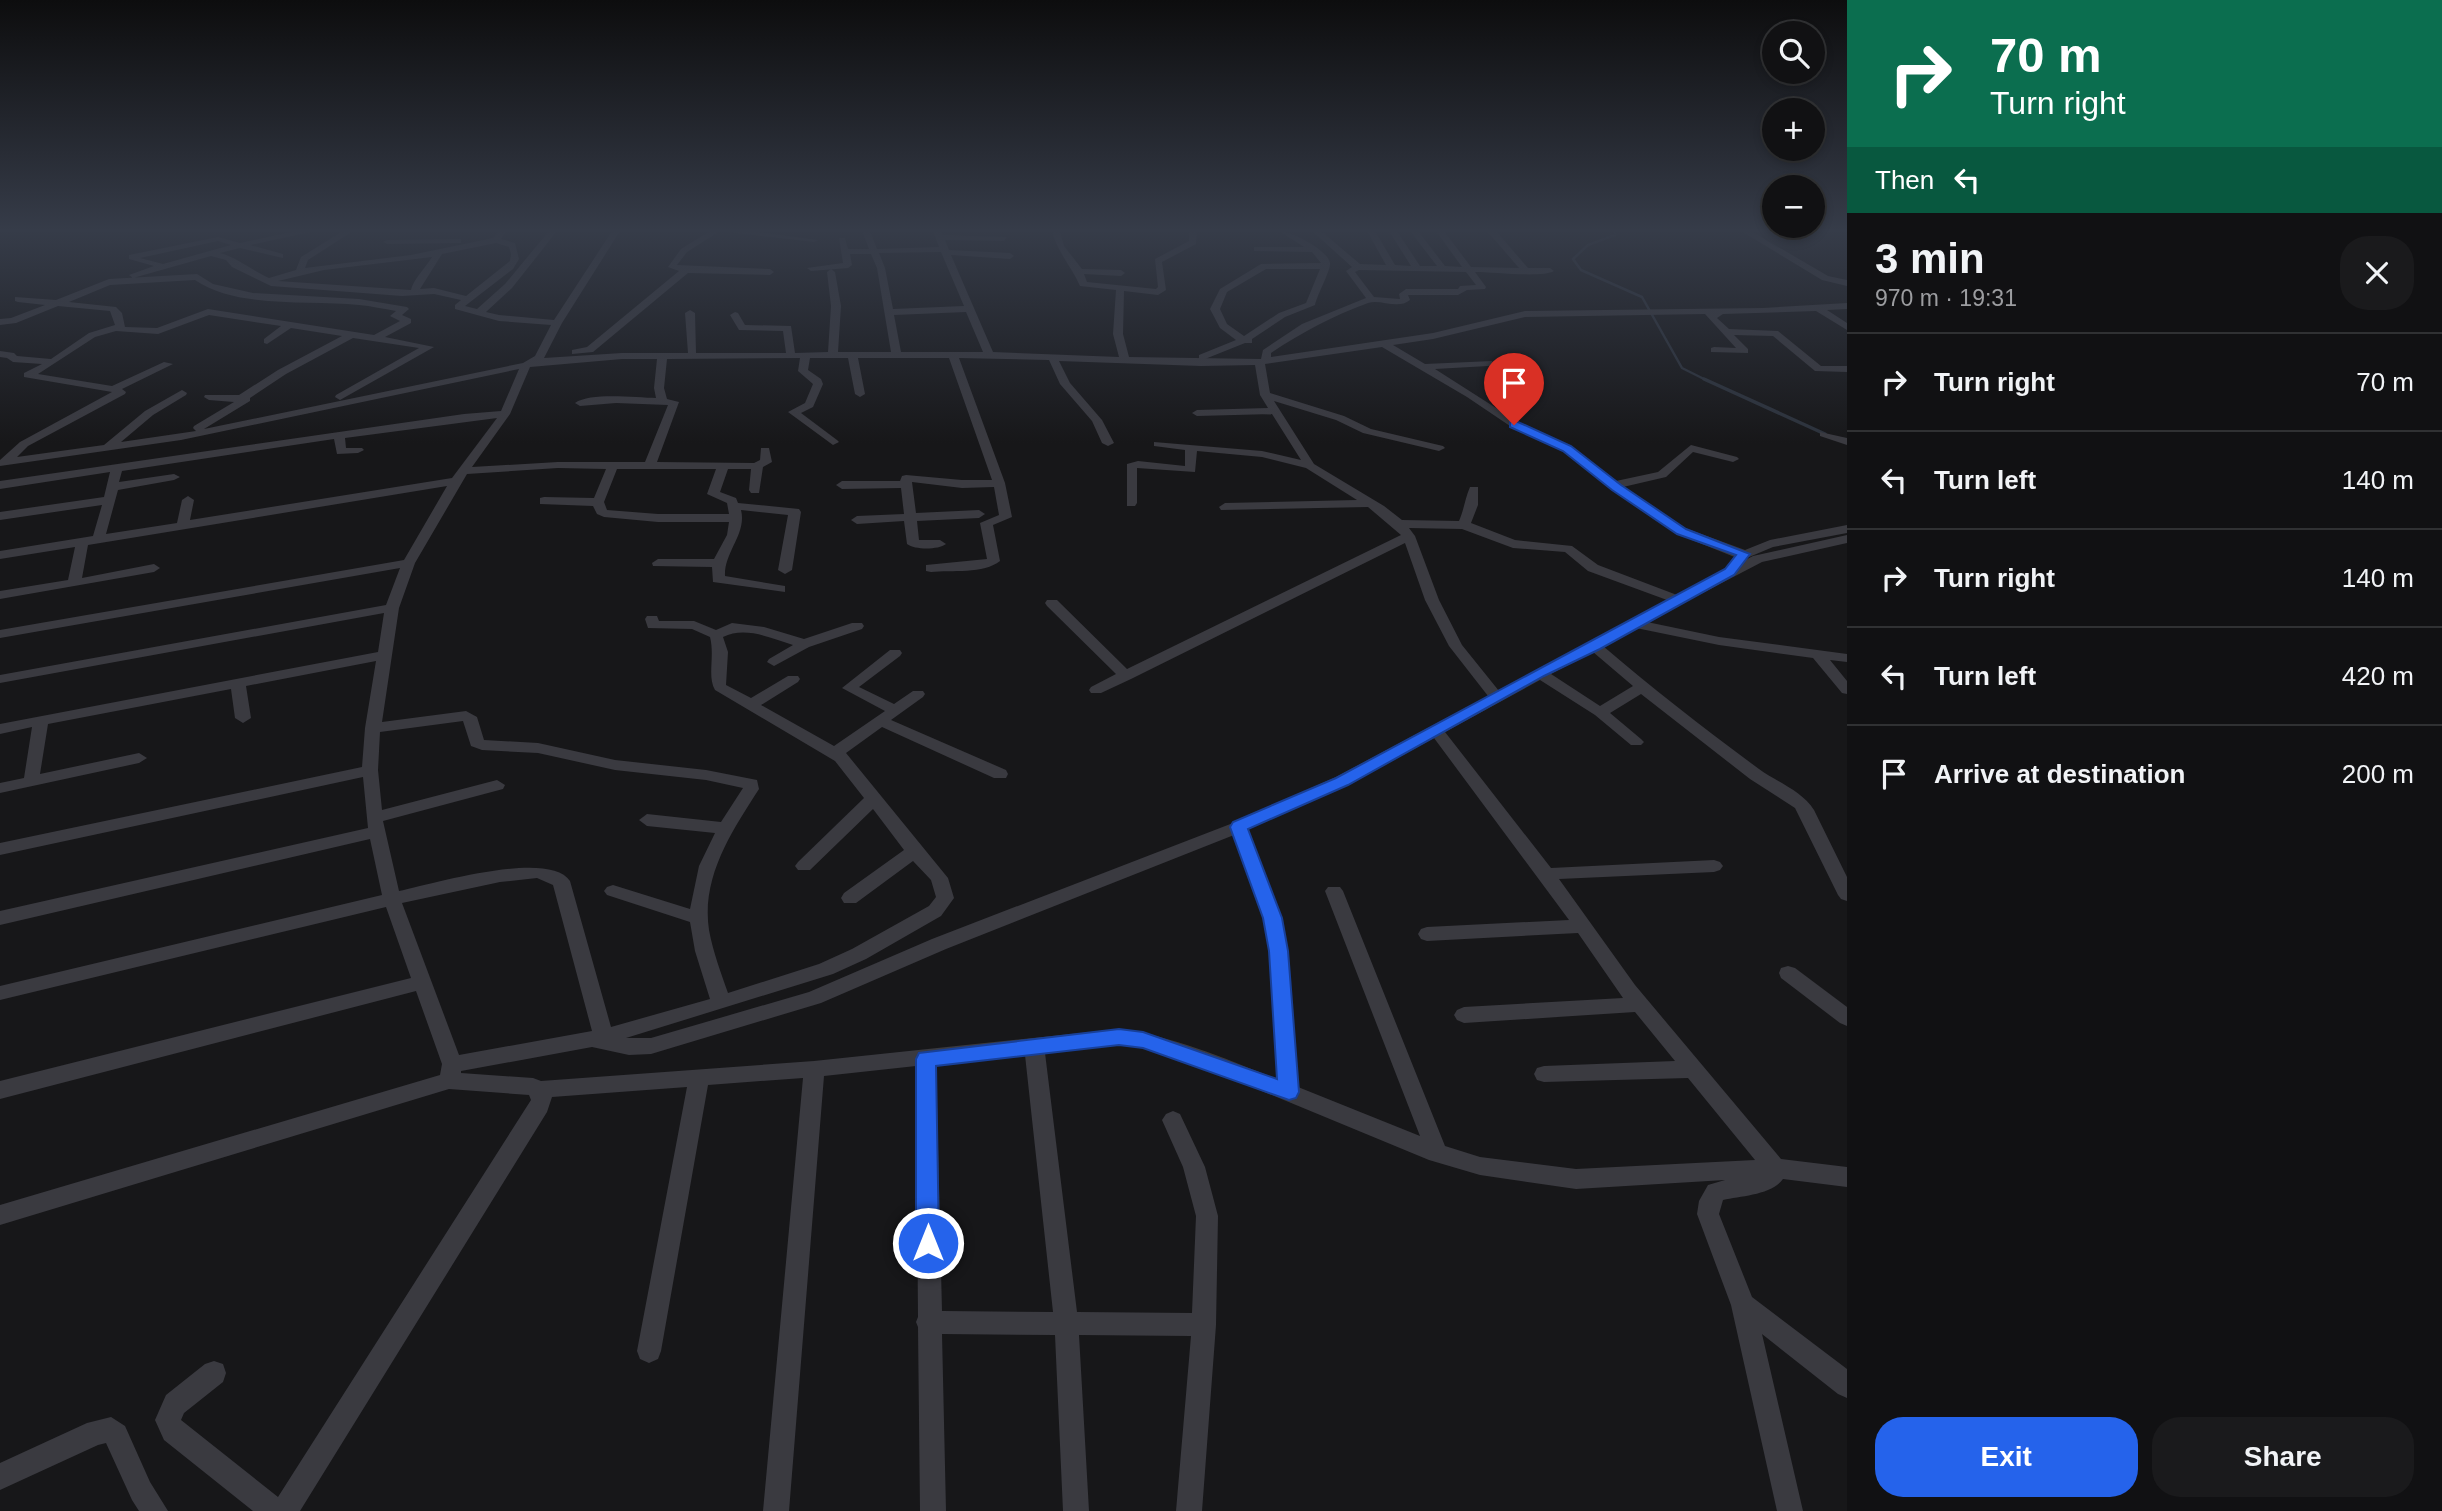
<!DOCTYPE html>
<html lang="en">
<head>
<meta charset="utf-8">
<style>
  body { margin:0; font-family:Helvetica,sans-serif; background:#1a1a1c; color:#f1f3f6; height:100vh; display:flex; flex-direction:column; font-size:26px; white-space:nowrap }
  * { box-sizing:border-box; margin:0 }
  p { font-size:23px; color:#9c9da0 }
  .icon { flex:none; width:38px; height:38px; fill:none; stroke:currentColor; stroke-width:2; stroke-linecap:round; stroke-linejoin:round }
  .map { position:relative; flex:1; overflow:hidden }
  .panel { display:flex; flex-direction:column; background:#111113; width:595px }
  .panel>* { flex:none }
  .top-card { background:#0b6e4f; color:#fff; overflow:hidden }
  .controls { position:absolute; left:1762px; top:21px; display:grid; gap:14px }
  .controls a { display:grid; place-items:center; width:63px; height:63px; border-radius:50%; background:#111113; box-shadow:0 4px 10px #0003,0 0 0 2px #303133; font-size:35px }
  .pin { position:absolute; display:grid; place-items:center; width:60px; height:60px; color:#fff; margin:-72px -30px; border-radius:50% 50% 50% 0; rotate:-45deg; box-shadow:0 0 7px #0007 }
  .pin .icon { rotate:45deg }
  .me { position:absolute; width:77px; margin:-38px; rotate:0deg; stroke-linejoin:round; filter:drop-shadow(0 0 5px #0008) }
  .turn { display:flex; align-items:center; gap:24px; height:147px; padding:0 28px; font-size:32px }
  .turn .icon { width:91px; height:91px; stroke-width:2.5 }
  .turn b { display:block; font-size:49px; line-height:60px }
  .then { display:flex; align-items:center; height:66px; padding:0 28px; background:#0003; gap:14px; font-size:26px }
  .round { display:grid; place-items:center; flex:none; width:74px; height:74px; border-radius:28px; background:#1a1a1c }
  .overview { display:flex; align-items:center; justify-content:space-between; height:119px; padding:0 28px }
  h1 { font-size:42px; font-weight:600; line-height:52px }
  .primary-button { display:flex; gap:14px; margin-top:auto; padding:14px 28px }
  .primary-button a { flex:1; height:80px; border-radius:28px; background:#2563eb; color:#fff; font-size:28px; font-weight:600; line-height:80px; text-align:center }
  .primary-button a+a { background:#1a1a1c; color:#f1f3f6 }
  ul { padding:0; list-style:none }
  li { display:flex; align-items:center; gap:21px; height:98px; padding:0 28px; border-top:2px solid #303133 }
  li div { flex:1 }
  li b { display:block; font-size:26px }
  li em { font-style:normal }
  main { display:flex; flex:1; min-height:0 }
  .map>svg:first-child { display:block }
  .lines { fill:none; stroke-linecap:round; stroke-linejoin:round }
  .stream-far1 { stroke:#2d333d; stroke-width:2.5 }
  .stream { stroke:#2d333d; stroke-width:3.5 }
  .minor { fill:#3a3a40; fill-rule:evenodd }
  .route { fill:#2563eb; stroke:#184099; stroke-width:2 }
</style>
</head>
<body>
<main>
<div class="map">
<svg width="1847" height="1511" viewBox="0 0 1847 1511">
  <rect width="100%" height="100%" fill="#171719"/>
  <g class="lines">
    <path class="stream-far1" d="M1615 231V235L1588 245 1573 259 1581 270 1642 297 1682 368 1708 381"/>
    <path class="stream" d="M1704 379 1825 434"/>
    <g class="minor">
      <path d="M296 231H315L250 245 283 254V258L240 248 220 253C236 257 253 271 269 278L296 270 301 257 343 231H353L308 260 305 268 411 255 493 238 499 231H507L501 239 515 243 519 259 513 269 465 306 477 309 505 284 549 231H557L512 288 486 312 499 315 554 320 612 231H620L562 323 544 358 622 353H688L685 313 690 310 695 313 696 353H786L783 331 739 330 730 315 735 312 738 313 745 325 791 326 795 353 828 352 831 306 827 272 831 269 835 272 841 306 838 352H891L877 268 871 254H850L852 265 848 268 811 271 807 268 843 263 839 238H845L848 249H869L862 231H870L877 249 939 247 933 231H941L943 235 1007 237 1004 241 945 240 949 250 1010 253 1014 256 1010 259 951 255 993 352 1119 357 1113 334 1116 290 1080 286C1072 267 1057 252 1052 231H1060L1064 246 1082 269 1121 270 1125 273 1121 276 1084 274 1087 282 1156 289 1158 287 1155 259 1189 241V231H1197L1196 244 1162 262 1166 290 1158 295 1124 291 1123 334 1129 357 1261 359 1263 350 1302 324 1366 298 1346 271 1352 267 1312 231H1321L1360 264 1386 265 1367 231H1375L1395 265 1411 266 1389 231H1397L1420 266H1437L1410 231H1418L1445 266 1462 267 1436 231H1444L1471 267 1519 268 1487 231H1496L1528 268H1550L1554 271C1542 278 1493 272 1475 272L1486 287 1485 289 1467 290 1458 295H1408L1410 300C1398 310 1381 299 1368 303 1333 316 1302 332 1271 353V357L1433 333 1525 311 1763 308 1847 303V309L1827 310 1847 323V330L1816 311 1723 314 1717 318 1729 329 1778 331 1821 366H1847V372L1815 371 1773 336 1734 335 1748 349V353L1711 352V348L1714 347 1736 348 1705 314 1525 317 1433 339 1393 345 1425 364 1492 361V365L1488 366 1435 369 1518 422 1571 446 1616 481 1658 472 1691 445 1737 457 1739 459 1733 462 1693 452 1666 477 1623 487 1685 528 1745 550 1770 540 1847 525V533L1773 547 1742 560 1677 534 1612 490 1563 450 1510 426 1467 397 1382 347 1265 364 1270 393 1344 416 1371 429 1443 446 1445 448 1439 451 1363 433 1336 420 1274 401 1314 464 1384 506 1402 520 1459 521C1464 510 1465 498 1470 487H1478V505L1471 523 1515 540 1572 546 1598 565 1677 595 1753 556 1847 535V543L1762 562 1647 622 1719 637 1847 654V662L1830 660 1847 681V694L1842 693 1813 658 1719 645 1636 628 1603 646C1653 689 1706 730 1759 769 1777 782 1802 791 1814 810L1847 877V901L1841 899 1838 895 1795 808 1750 779 1641 694 1610 713 1641 739 1644 742 1641 745H1631L1595 715 1540 680 1445 732 1551 868 1714 860 1720 862 1723 866 1720 870 1714 872 1559 879 1635 985 1781 1159 1847 1167V1187L1783 1179C1772 1195 1741 1196 1723 1200L1719 1214 1752 1297 1847 1369V1398L1838 1394 1762 1334 1803 1511H1777L1731 1305 1697 1214 1699 1201 1708 1185 1725 1180 1576 1189 1480 1175 1429 1160 1216 1072 1143 1048 1119 1045 1045 1053 1077 1312 1192 1313 1196 1216 1183 1167 1162 1120 1166 1114 1173 1111 1180 1114 1205 1167 1218 1216 1216 1325 1202 1511H1176L1191 1336 1079 1335 1089 1511H1063L1055 1335 942 1334 946 1511H920L918 1327 916 1322 918 1317 916 1066 824 1076 789 1511H763L803 1078 708 1085 661 1351 658 1359 649 1363 640 1359 637 1351 687 1087 552 1097 547 1112 300 1511H253L164 1440 155 1420 166 1395 205 1364 214 1361 223 1364 226 1373 223 1382 184 1413 181 1420 278 1497 531 1100 529 1095 449 1089 0 1225V1205L440 1075 442 1064 416 991 0 1099V1081L411 978 386 907 0 1000V986L382 895 370 839 0 925V911L368 828 363 777 0 855V843L362 767 365 728 376 661 246 686 251 718 243 723 235 718 231 689 48 724 40 774 139 753 147 758 139 763 0 793V783L24 778 32 727 0 734V724L378 652 384 613 0 683V675L386 605 400 568 0 638V630L404 560 447 486 88 545 82 578 154 564 160 568 154 572 0 599V591L68 580 75 547 0 559V551L93 536 102 505 0 520V512L104 497 110 472 0 489V481L464 414 501 411 519 369 181 440 0 466V460L20 442 112 392 24 377V373L42 364 13 362 7 358 0 357V351L14 353 17 356 51 359 89 333 115 325 110 311 58 306 16 323 0 325V319L11 318 45 305 18 302 15 301V297L56 300 109 279 197 274 213 284 253 293 359 299 407 307 409 309 402 315 411 319V323L385 337 434 347 340 400 335 397 336 395 419 348 353 338 286 374 250 398V401L204 429 523 363 535 356 551 325 499 321 455 309V305L461 300 434 294 402 296 271 286 232 267 226 260 211 256 133 278 129 275 154 266 129 259V255L218 237 240 243ZM218 241 231 245 163 264 140 258ZM496 243 509 247 511 254 510 261 466 296 434 288 420 289 442 254ZM941 252 964 306 893 309 885 268 879 253ZM432 257C426 267 413 280 411 290L278 281 324 270ZM1359 270 1466 272 1476 285 1460 286 1458 289H1406L1399 294 1400 299 1374 297 1355 272ZM195 280C237 309 310 300 359 305 371 306 384 309 396 311L390 316 400 321 374 335 208 309 157 328 125 327 122 313 116 307 69 302 110 285ZM966 312 983 352H901L894 315ZM209 315 281 326 264 339V343L267 344 291 328 342 336 278 370 239 395H205L204 397 209 400 234 402 194 426 193 428 196 431 121 442 153 415 186 395 187 393 182 390 145 411 104 445 17 457 28 446 125 394 126 392 122 389 173 364 164 362 112 386 38 374 95 337 116 331 158 334ZM800 358 798 371 813 384 805 403 788 412 833 445 839 442 837 440 801 413 813 407 823 384 821 379 808 370 810 358H848L855 394 860 397 865 394 858 358H949L992 480H962L906 475 902 476 900 481H842L836 485 842 489 901 488 904 514 857 516 851 520 857 524 904 521 907 544C915 550 938 550 946 544L940 540H919L917 521 979 518 985 514 979 510 916 513 912 482 962 488 994 487 999 515 980 523 987 559 926 565V571L931 572C951 570 984 574 1000 561L993 525 1012 517 1005 483 959 358 1049 360 1060 384 1092 421 1102 443 1108 446 1114 443 1102 420 1070 383 1059 361 1201 366 1255 365 1260 395 1268 408 1197 410 1192 413 1197 416 1272 414 1301 460 1262 451 1154 442V446L1185 450V466L1138 461 1127 464V506H1135L1137 503V468L1195 472 1197 451 1262 457 1306 468 1357 500 1225 503 1219 507 1221 510 1368 507 1401 535 1127 669 1057 600H1047L1045 603 1047 606 1116 674 1091 687 1089 690 1091 693H1101L1131 679 1405 543 1425 600 1449 646 1488 696 1336 777 1233 823 932 939 809 992 651 1038H626L833 974 866 959 941 916 954 898 948 878 846 753 882 727 994 778H1006L1008 774 1006 770 891 720 923 697 925 694 923 691H913L894 704 859 687 900 656 902 653 900 650H890L842 688 885 711 834 746 761 705 798 682 800 679 798 676H788L751 698 726 685 728 652 723 637C745 626 771 638 793 645L769 659 767 662 774 666 809 647 862 629 864 626 862 623H852L804 639 764 627 732 623 716 630 694 621H659L657 616H647L645 619 648 628 692 629 710 637C715 656 707 677 715 690L835 761 864 798 798 862 795 866 798 870H810L873 809 904 850 844 893 841 898 844 903H856L913 861 931 880 936 897 929 906 852 949 819 964 728 993C721 973 713 952 709 930 701 877 732 831 759 789L757 780 706 770 615 760 538 743 484 740 477 717 466 711 382 722 399 608 415 563 467 474 558 468 606 469 594 498 544 497 540 498V504L593 506 597 514 604 517 658 522H729L727 535 714 559H658L652 563 653 566 712 567 713 582 785 592V586L725 576C724 552 747 534 741 510L788 515 778 570 785 574 792 570 801 512 799 509 738 503 736 498 720 492 728 469H751L749 490 751 493H759L763 467 772 462 769 448H761L760 460 754 463 657 462 679 402 667 399 664 388 667 359ZM622 359H657L654 388 656 398C636 398 591 392 575 403L580 406 616 403 668 405 645 462H558L472 467 510 414 530 367ZM497 418 452 478 190 520 194 500 188 496 182 500 177 523 106 534 118 490 174 480 180 477 174 474 119 482 122 471 334 439 337 454 358 453 364 450 362 448H346L345 438ZM617 469H716L707 494 727 503 729 514H658L607 510 604 502ZM1409 528 1462 529 1513 548 1565 552 1588 571 1667 600 1499 691 1462 645 1439 600 1415 536ZM1593 652 1633 686 1600 706 1551 674ZM463 721 471 746 482 750 538 753 615 770 706 780 743 788 721 822 647 814 639 820 647 826 715 833 699 866 690 909 613 885 607 887 604 891 607 895 690 922 695 951 710 999 611 1027 570 881C549 849 432 884 399 891L383 821 503 789 505 785 497 780 382 810 378 770 380 732ZM1434 738 1569 920 1427 927 1421 929 1418 934 1421 939 1427 941 1578 933 1623 998 1464 1007 1457 1010 1454 1015 1457 1020 1464 1023 1635 1012 1675 1061 1544 1066 1537 1068 1534 1074 1537 1080 1544 1082 1688 1078 1755 1160 1576 1169 1480 1157 1445 1146 1343 891 1340 887H1328L1325 891 1420 1136 1298 1087 1288 951 1282 918 1248 829 1348 785ZM1234 835 1264 918 1270 951 1277 1079C1226 1059 1173 1036 1119 1029L814 1061 541 1081 533 1078 461 1073V1071L592 1047 629 1055 651 1054 821 1003 946 949ZM537 878 553 885 592 1031 459 1055 402 903 500 882ZM1025 1055 1053 1312 942 1311 936 1064Z"/>
      <path d="M710 231H720L687 252 677 265 770 269 774 272 770 275 688 273 593 352 572 354V350L587 347 679 271 668 267 681 249Z"/>
      <path d="M720 231H750L818 240 814 242Z"/>
      <path d="M1279 231C1291 231 1328 250 1330 263 1331 270 1317 295 1315 305L1285 317 1252 339V343H1245L1205 359H1199V355L1236 340 1220 328 1210 309 1220 289 1261 264 1321 263 1312 252 1254 251V247H1304ZM1266 269H1320L1306 303 1279 313 1244 336 1227 324 1220 309 1227 292Z"/>
      <path d="M1741 231H1751L1828 276 1847 280V286L1822 280Z"/>
      <path d="M458 239H461V243L387 244 383 242 387 240Z"/>
      <path d="M1820 432 1847 438V445L1820 436Z"/>
      <path d="M1788 966 1795 968 1847 1007V1026L1840 1023 1781 978 1779 973 1781 968Z"/>
      <path d="M111 1417 125 1426 150 1482 168 1511H139L132 1500 106 1443 98 1445 0 1490V1463L87 1423Z"/>
    </g>
  </g>
  <linearGradient id="sky" x2="0" y2="1"><stop stop-color="#0d0d0e"/><stop offset="0.52" stop-color="#363c49"/><stop offset="1" stop-color="#363c49" stop-opacity="0"/></linearGradient>
  <rect width="1847" height="443" fill="url(#sky)"/>
  <path class="route" d="M1510 422H1518L1571 446 1621 485 1686 529 1750 554 1734 575 1600 649 1544 676 1348 785 1248 829 1282 918 1288 951 1299 1092 1296 1098 1289 1100 1143 1048 1119 1045 936 1066 939 1243 936 1250 928 1253 919 1250 916 1243V1059L919 1053 1119 1029 1143 1032 1277 1079 1269 951 1263 918 1230 827 1233 822 1336 778 1725 569 1736 555 1677 534 1612 490 1563 451 1510 427Z"/>
</svg>
<div class="controls">
<a><svg class="icon" aria-label="search" viewBox="0 0 24 24"><circle cx="10" cy="10" r="6"/><path d="M15 15l6 6"/></svg></a>
<a>+</a>
<a>−</a>
</div>
<div class="pin" style="left:1514px;top:425px;background:#d93025"><svg class="icon" aria-label="arrive" viewBox="0 0 24 24"><path d="M6 21V4h12l-3 4 3 4H6"/></svg></div>
<svg class="me" style="left:928px;top:1243px" viewBox="-20 -20 40 40"><circle r="17" fill="#2563eb" stroke="#fff" stroke-width="3"/><path d="M0-11L8 9 0 5-8 9z" fill="#fff"/></svg>
</div>
<section class="panel">
<div class="top-card">
<div class="turn"><svg class="icon" aria-label="right" viewBox="0 0 24 24"><path d="M7 20v-9h11M14 6l5 5-5 5"/></svg><div><b>70 m</b>Turn right</div></div>
<div class="then">Then<svg class="icon" aria-label="left" viewBox="0 0 24 24"><path d="M17 20v-9H6M10 6l-5 5 5 5"/></svg></div>
</div>
<div class="overview"><div><h1>3 min</h1><p>970 m · 19:31</p></div><a class="round"><svg class="icon" aria-label="close" viewBox="0 0 24 24"><path d="M6 6l12 12M18 6L6 18"/></svg></a></div>
<ul>
<li><svg class="icon" aria-label="right" viewBox="0 0 24 24"><path d="M7 20v-9h11M14 6l5 5-5 5"/></svg><div><b>Turn right</b></div><em>70 m</em></li>
<li><svg class="icon" aria-label="left" viewBox="0 0 24 24"><path d="M17 20v-9H6M10 6l-5 5 5 5"/></svg><div><b>Turn left</b></div><em>140 m</em></li>
<li><svg class="icon" aria-label="right" viewBox="0 0 24 24"><path d="M7 20v-9h11M14 6l5 5-5 5"/></svg><div><b>Turn right</b></div><em>140 m</em></li>
<li><svg class="icon" aria-label="left" viewBox="0 0 24 24"><path d="M17 20v-9H6M10 6l-5 5 5 5"/></svg><div><b>Turn left</b></div><em>420 m</em></li>
<li><svg class="icon" aria-label="arrive" viewBox="0 0 24 24"><path d="M6 21V4h12l-3 4 3 4H6"/></svg><div><b>Arrive at destination</b></div><em>200 m</em></li>
</ul>
<div class="primary-button"><a>Exit</a><a>Share</a></div>
</section>
</main>
</body>
</html>
